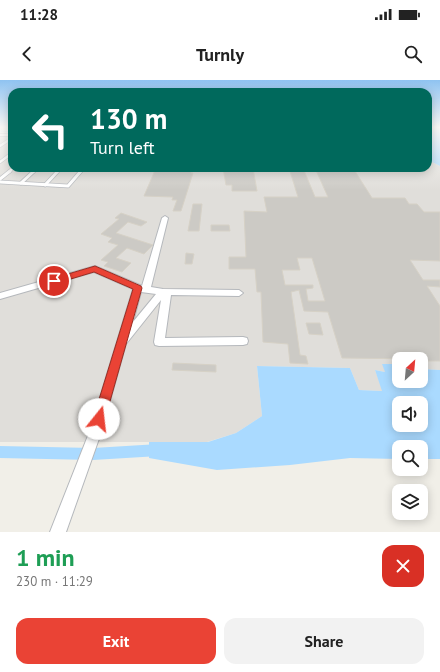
<!DOCTYPE html>
<html lang="en">
<head>
<meta charset="utf-8">
<style>
  body { margin:0; font-family:"PT Sans",sans-serif; background:#f2f2f2; color:#222; height:100vh; display:flex; flex-direction:column; font-size:15px; white-space:nowrap }
  * { box-sizing:border-box; margin:0 }
  p { font-size:13px; color:#767676 }
  .icon { flex:none; width:22px; height:22px; fill:none; stroke:currentColor; stroke-width:2; stroke-linecap:round; stroke-linejoin:round }
  .map { position:relative; height:452px; overflow:hidden }
  .sheet { display:flex; flex-direction:column; background:#fff; flex:1 }
  .sheet>* { flex:none }
  .banner { position:absolute; left:8px; top:8px; width:424px; height:84px; border-radius:12px; box-shadow:0 2px 10px #0003; background:#00695c; color:#fff; overflow:hidden }
  .needle { width:26px; rotate:26deg }
  .controls { position:absolute; left:392px; top:272px; display:grid; gap:8px }
  .controls a { display:grid; place-items:center; width:36px; height:36px; border-radius:8px; background:#fff; box-shadow:0 2px 10px #0003; font-size:20px }
  .pin { position:absolute; display:grid; place-items:center; width:34px; height:34px; color:#fff; margin:-17px; border:2px solid #fff; border-radius:50%; box-shadow:0 1px 4px #0007 }
  .me { position:absolute; width:44px; margin:-22px; rotate:16deg; stroke-linejoin:round; filter:drop-shadow(0 0 3px #0008) }
  .turn { display:flex; align-items:center; gap:14px; height:84px; padding:0 16px; font-size:18px }
  .turn .icon { width:52px; height:52px; stroke-width:2.5 }
  .turn b { display:block; font-size:28px; line-height:34px }
  .round { display:grid; place-items:center; flex:none; width:42px; height:42px; border-radius:12px; background:#f2f2f2 }
  .headline { display:flex; align-items:center; justify-content:space-between; height:68px; padding:0 16px }
  h1 { font-size:24px; font-weight:700; line-height:30px; color:#1e9e55 }
  .action { display:flex; gap:8px; margin-top:auto; padding:8px 16px }
  .action a { flex:1; height:46px; border-radius:12px; background:#ea4335; color:#fff; font-size:16px; font-weight:700; line-height:46px; text-align:center }
  .action a+a { background:#f2f2f2; color:#222 }
  .status { display:flex; justify-content:space-between; align-items:center; height:28px; padding:0 20px; background:#fff; direction:ltr }
  .status svg { height:11px; fill:currentColor }
  header { display:flex; justify-content:space-between; align-items:center; height:52px; padding:0 16px; background:#fff; font-size:18px; font-weight:700 }
  .map>svg:first-child { display:block }
  .industrial { fill:#e0deda }
  .water { fill:#aadaff; fill-rule:evenodd }
  .lines { fill:none; stroke-linecap:round; stroke-linejoin:round }
  .stream { stroke:#aadaff; stroke-width:1 }
  .canal { fill:#aadaff; fill-rule:evenodd }
  .building { fill:#cccac5; stroke:#d6d1c6; fill-rule:evenodd }
  .service-far1-casing { stroke:#b5b8bc; stroke-width:3.5 }
  .service-casing { stroke:#b5b8bc; stroke-width:4.5 }
  .minor-casing { stroke:#b5b8bc; stroke-width:2 }
  .service-far1 { stroke:#fff; stroke-width:2.5 }
  .service { stroke:#fff; stroke-width:3 }
  .minor { fill:#fff; fill-rule:evenodd }
  .route { fill:#ea4335; stroke:#982c22 }
</style>
</head>
<body>
<div class="status"><b>11:28</b><svg viewBox="0 0 49 12"><path d="M0 12V9h3v3zM5 12V6h3v6zM10 12V3h3v9zM15 12V0h3v12zM26 1h20v11H26zM47 4h2v5h-2z"/></svg></div>
<header><svg class="icon" aria-label="back" viewBox="0 0 24 24"><path d="M15 5l-7 7 7 7"/></svg>Turnly<svg class="icon" aria-label="search" viewBox="0 0 24 24"><circle cx="10" cy="10" r="6"/><path d="M15 15l6 6"/></svg></header>
<div class="map">
<svg width="440" height="452" viewBox="0 0 440 452">
  <rect width="100%" height="100%" fill="#f1efe8"/>
  <path class="industrial" d="M0 53H12V88H428V80L440 86V290L421 289V279H399V294L395 284 385 292 375 290 383 311 359 310 350 288 257 286 262 336 236 353 207 362H0Z"/>
  <g class="water">
    <path d="M428 47H440V86L428 80Z"/>
    <path d="M382 284H395L399 294V301H402L404 306H419L417 301H421V289L440 290V379H421V367H399V379L350 378 290 385 217 390 149 378V362H208L236 353 262 336 257 286 350 288 359 310 382 311 375 290 385 292ZM399 323H421V345H399Z"/>
  </g>
  <g class="lines">
    <path class="stream" d="M0 51 12 52"/>
    <path class="canal" d="M159 364 163 366 165 370 163 374 159 376 93 380 0 378V366L93 368Z"/>
  </g>
  <g class="building">
    <path d="M156 88H192L191 93H193L181 131H173L177 120H172L173 117 144 116Z"/>
    <path d="M223 88H253L257 111H232V105H226Z"/>
    <path d="M289 88H303L315 117H328L315 88H353L372 118H405L409 124H417L424 132H440V181L410 180 423 200H440V207L427 206 440 226V281H421V279L342 278 328 232 304 231 299 210 291 212 300 275 306 276 308 284 290 283 288 264 263 262 261 212H257L255 189H229V177H246L244 131 267 132 264 117H298ZM297 178H312L325 221H308L306 209 313 208V205H285L282 190H300Z"/>
    <path d="M193 124H202L199 151H188Z"/>
    <path d="M121 133 147 142 141 146 128 142 116 153 153 165 144 174 127 168 116 178 131 183 122 192 104 186 108 182 101 180 118 165 108 162 112 158 101 154 119 139 115 138Z"/>
    <path d="M211 145H229L230 151H211Z"/>
    <path d="M186 173 194 174 192 184H185Z"/>
    <path d="M306 243H320L323 255 309 254Z"/>
    <path d="M173 283 216 285V292L172 290Z"/>
  </g>
  <g class="lines">
    <defs>
      <g id="service-far1">
        <path d="M0 66 12 58"/>
        <path d="M0 82 12 73"/>
        <path d="M9 92 13 88"/>
        <path d="M33 92 37 88"/>
        <path d="M57 92 60 88"/>
        <path d="M80 92 83 88"/>
      </g>
      <g id="service">
        <path d="M0 99 10 91"/>
        <path d="M0 102 68 106 81 91"/>
        <path d="M21 103 34 91"/>
        <path d="M45 105 58 91"/>
      </g>
      <g id="minor">
        <rect x="0" y="54" width="12" height="2"/>
        <path d="M165 136 168 138 151 207 163 209 239 210 243 213 239 216 171 215 165 258 243 257 247 258 248 261 247 264 243 265 159 266 155 265 154 262 161 220 126 264 101 353 66 452H50L89 353 133 209 94 192 0 219V213L95 186 142 206 162 138ZM141 212 156 214 133 242Z"/>
      </g>
    </defs>
    <use href="#service-far1" class="service-far1-casing"/>
    <use href="#service" class="service-casing"/>
    <use href="#minor" class="minor-casing"/>
    <use href="#service-far1" class="service-far1"/>
    <use href="#service" class="service"/>
    <use href="#minor" class="minor"/>
  </g>
  <linearGradient id="sky" x2="0" y2="1"><stop stop-color="#8fc3f1"/><stop offset="0.43" stop-color="#f9f8f5"/><stop offset="1" stop-color="#f9f8f5" stop-opacity="0"/></linearGradient>
  <rect width="440" height="110" fill="url(#sky)"/>
  <path class="route" d="M95 186 141 206 142 208 105 339 103 343 99 345 94 343 93 339 133 209 94 192 54 204 50 201 51 199Z"/>
</svg>
<div class="controls">
<a><svg class="needle" viewBox="-14 -14 28 28"><path d="M0-13l5 13h-10z" fill="#e53935"/><path d="M0 13l5-13h-10z" fill="#767676"/></svg></a>
<a><svg class="icon" aria-label="sound" viewBox="0 0 24 24"><path d="M4 9h4l5-4v14l-5-4H4zM17 9q2 3 0 6"/></svg></a>
<a><svg class="icon" aria-label="search" viewBox="0 0 24 24"><circle cx="10" cy="10" r="6"/><path d="M15 15l6 6"/></svg></a>
<a><svg class="icon" aria-label="layers" viewBox="0 0 24 24"><path d="M12 4l9 5-9 5-9-5zM3 14l9 5 9-5"/></svg></a>
</div>
<div class="pin" style="left:54px;top:201px;background:#d93025"><svg class="icon" aria-label="arrive" viewBox="0 0 24 24"><path d="M6 21V4h12l-3 4 3 4H6"/></svg></div>
<svg class="me" style="left:99px;top:339px" viewBox="-20 -20 40 40"><circle r="19" fill="#fff"/><path d="M0-13L10 11 0 6-10 11z" fill="#ea4335"/></svg>
<div class="banner">
<div class="turn"><svg class="icon" aria-label="left" viewBox="0 0 24 24"><path d="M17 20v-9H6M10 6l-5 5 5 5"/></svg><div><b>130 m</b>Turn left</div></div>
</div>
</div>
<section class="sheet">
<div class="headline"><div><h1>1 min</h1><p>230 m · 11:29</p></div><a class="round" style="background:#d93025;color:#fff"><svg class="icon" aria-label="close" viewBox="0 0 24 24"><path d="M6 6l12 12M18 6L6 18"/></svg></a></div>
<div class="action"><a>Exit</a><a>Share</a></div>
</section>
</body>
</html>
